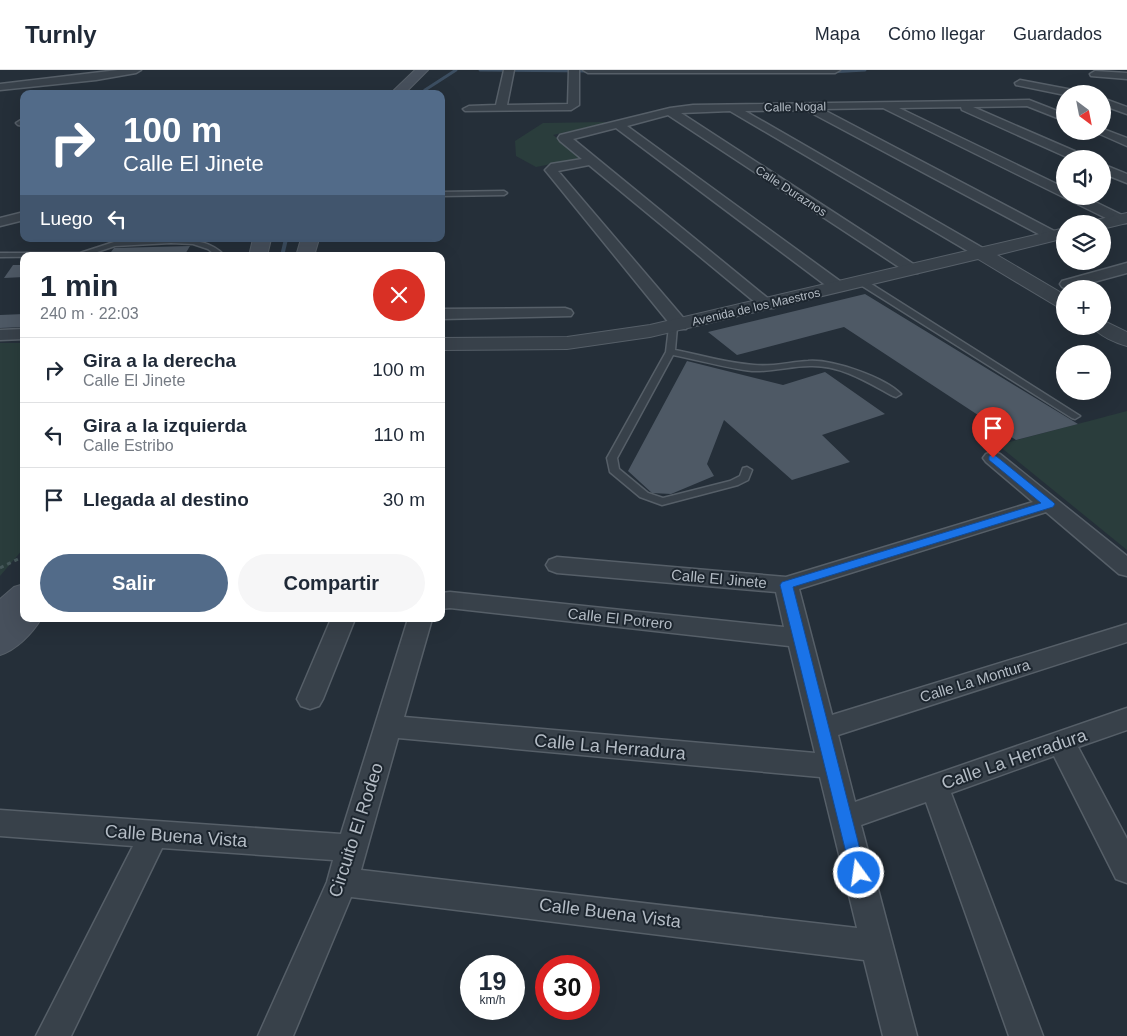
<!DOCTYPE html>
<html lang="es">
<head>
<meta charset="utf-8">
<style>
  body { margin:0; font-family:Helvetica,sans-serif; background:#f6f6f7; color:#1f2937; height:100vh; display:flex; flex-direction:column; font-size:19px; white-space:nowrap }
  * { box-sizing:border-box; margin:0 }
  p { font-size:16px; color:#747a83 }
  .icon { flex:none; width:28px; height:28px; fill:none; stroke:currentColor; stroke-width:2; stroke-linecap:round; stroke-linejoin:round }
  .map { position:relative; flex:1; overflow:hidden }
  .details { position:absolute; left:20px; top:182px; width:425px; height:370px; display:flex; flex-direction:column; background:#fff; border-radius:10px; box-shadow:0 5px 20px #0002 }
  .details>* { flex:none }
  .banner { position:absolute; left:20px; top:20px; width:425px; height:152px; border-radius:10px; box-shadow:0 5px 20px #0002; background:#526b89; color:#fff; overflow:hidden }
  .needle { width:32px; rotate:148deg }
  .tools { position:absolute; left:1056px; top:15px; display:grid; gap:10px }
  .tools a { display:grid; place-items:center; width:55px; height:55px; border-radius:50%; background:#fff; box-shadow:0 5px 20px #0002; font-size:25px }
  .speed { position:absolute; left:460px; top:885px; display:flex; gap:10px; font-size:25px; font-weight:700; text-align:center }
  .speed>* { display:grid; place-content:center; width:65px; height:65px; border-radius:50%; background:#fff; box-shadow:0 5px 20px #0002; line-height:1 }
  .speed small { font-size:12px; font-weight:400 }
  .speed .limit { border:8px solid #d22; background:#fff; color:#111 }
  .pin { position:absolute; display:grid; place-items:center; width:42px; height:42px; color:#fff; margin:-51px -21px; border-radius:50% 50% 50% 0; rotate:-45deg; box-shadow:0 0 5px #0007 }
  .pin .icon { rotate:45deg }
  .me { position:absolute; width:55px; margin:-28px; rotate:346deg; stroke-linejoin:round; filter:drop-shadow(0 0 4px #0008) }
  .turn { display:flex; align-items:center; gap:18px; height:105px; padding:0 20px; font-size:22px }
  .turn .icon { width:65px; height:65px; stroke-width:2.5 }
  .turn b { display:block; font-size:35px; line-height:42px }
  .then { display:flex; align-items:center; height:48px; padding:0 20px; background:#0003; gap:10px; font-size:19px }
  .round { display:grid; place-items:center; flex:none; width:52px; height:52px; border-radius:26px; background:#f6f6f7 }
  .head { display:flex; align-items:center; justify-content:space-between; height:85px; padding:0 20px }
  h1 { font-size:30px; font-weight:700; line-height:38px }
  .cta { display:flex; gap:10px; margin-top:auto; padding:10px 20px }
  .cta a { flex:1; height:58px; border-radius:30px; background:#526b89; color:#fff; font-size:20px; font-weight:700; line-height:58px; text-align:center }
  .cta a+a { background:#f6f6f7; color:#1f2937 }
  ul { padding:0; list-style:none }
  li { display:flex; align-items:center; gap:15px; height:65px; padding:0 20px; border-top:1px solid #e0e1e3 }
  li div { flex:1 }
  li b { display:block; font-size:19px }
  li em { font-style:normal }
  header { display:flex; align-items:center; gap:30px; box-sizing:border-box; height:70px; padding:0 25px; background:#fff; border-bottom:1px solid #e0e1e3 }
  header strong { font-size:24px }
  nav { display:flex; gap:28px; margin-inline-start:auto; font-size:18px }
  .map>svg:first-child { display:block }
  .green { fill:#2a3d3c }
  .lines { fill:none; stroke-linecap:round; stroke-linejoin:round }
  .stream-far1 { stroke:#3c4e61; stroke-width:3 }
  .stream { stroke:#3c4e61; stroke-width:4 }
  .building { fill:#4e5965 }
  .service-casing { stroke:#565f68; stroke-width:3 }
  .minor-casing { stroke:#565f68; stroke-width:3 }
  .tertiary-casing { stroke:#565f68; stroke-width:2 }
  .secondary-casing { stroke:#565f68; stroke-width:2 }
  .path { stroke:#46585a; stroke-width:3; stroke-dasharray:4 4; stroke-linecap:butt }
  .service { fill:#38414a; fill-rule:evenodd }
  .minor { fill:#38414a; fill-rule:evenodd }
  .tertiary { fill:#38414a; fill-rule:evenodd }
  .secondary { fill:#47505c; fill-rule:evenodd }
  .route { fill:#1a73e8; stroke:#114b97 }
  .labels { text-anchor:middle; stroke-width:4; stroke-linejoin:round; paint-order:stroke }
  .far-street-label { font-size:12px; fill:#b4bcc5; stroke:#1d262f }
  .street-label { font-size:15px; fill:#b4bcc5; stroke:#1d262f }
  .near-street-label { font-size:18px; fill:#b4bcc5; stroke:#1d262f }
</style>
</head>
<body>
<header>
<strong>Turnly</strong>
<nav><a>Mapa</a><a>Cómo llegar</a><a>Guardados</a></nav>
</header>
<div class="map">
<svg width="1127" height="966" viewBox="0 0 1127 966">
  <rect width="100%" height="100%" fill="#252f39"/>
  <g class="green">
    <path d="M604 52 606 53 553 65 582 88 536 97 516 86 515 71 543 53Z"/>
    <path d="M0 273H24V478L0 506Z"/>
    <path d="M1127 341V480L998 375Z"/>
  </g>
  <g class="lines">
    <g class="stream-far1">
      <path d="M480 0 590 1"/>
      <path d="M830 2 865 0"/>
      <path d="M422 24 425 20 456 0"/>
    </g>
    <path class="stream" d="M282 186 286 169"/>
  </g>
  <g class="building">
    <path d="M190 176 184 186H108L114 178Z"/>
    <path d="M13 195H24V207L4 208Z"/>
    <path d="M865 224 1078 354 1016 370 844 257 737 285 708 262Z"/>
    <path d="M24 244V257L0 258V245Z"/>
    <path d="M687 291 783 315 825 302 885 344 822 365 850 392 792 410 724 350 707 394 714 406 671 424 652 423 628 401Z"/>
  </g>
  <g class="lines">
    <defs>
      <g id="service">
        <path d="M441 122 504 121 507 123 504 125 441 126Z"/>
        <path d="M171 169C191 170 210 170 225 186H217L208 179 193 174 171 173 115 176 85 186 0 187V183H80L114 172Z"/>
        <path d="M859 210H865L1080 346 1075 349 1072 348 859 214Z"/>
        <path d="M673 254 677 257 675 280C701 285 727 293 754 295 772 297 790 292 808 291 832 289 884 307 901 324L896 327 893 326C867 312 841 295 810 296 791 296 772 302 752 301 726 298 699 290 673 285L617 388 619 399 648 423 663 428 730 411 740 406 743 398 747 397 752 400 748 410 738 415 662 435 640 427 610 402 607 388 666 282 669 257Z"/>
      </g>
      <g id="minor">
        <path d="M118 0H141L136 3 96 10 0 20V14Z"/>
        <path d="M504 0H514L507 35 568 34 569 0H579V35L571 40 465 41 463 39 469 36 496 35Z"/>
        <path d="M583 0H840L835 3H588Z"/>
        <path d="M1095 1 1127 3V9L1091 6 1090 4Z"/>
        <path d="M1020 10 1078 21 1083 24 1065 25 1016 15 1015 13Z"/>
        <path d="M1102 28 1127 37V44L1102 35Z"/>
        <path d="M1029 30 1065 44V51L1027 36 973 37 1086 86 1088 89H1071L962 40 961 37 899 38 1065 118V126H1083L1126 147V153H1116L883 38 822 39 1058 163 1060 166 1058 169H1048L806 40 745 41 988 181 990 184 988 187H978L730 41 681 43 918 197 921 200 918 203H908L668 45 627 56 844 214 846 217 844 220H832L616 58 573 69 776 235 774 238H762L589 95 558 101 686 251 688 255 686 259H674L545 100 551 94 582 89 560 71 558 68 560 65 670 38 693 35Z"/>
        <path d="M24 48V56L18 55 16 53Z"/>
        <path d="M1103 59 1127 68V76L1093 61H1102Z"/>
        <path d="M1102 94 1127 104V113L1102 103Z"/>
        <path d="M24 142V150L0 156V148Z"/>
        <path d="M1127 193V203L1068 219 1062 217 1060 214 1062 211Z"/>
        <path d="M565 238 571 240 573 243 571 246 441 249V239Z"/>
        <path d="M24 259V269L0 270V260Z"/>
        <path d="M993 382 1000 384 1127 486V506L1119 504 1046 442 799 519 832 645 1127 554V572L838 665 855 732 1127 638V660L1078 677 1127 769V813L1116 809 1054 686 951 723 1043 966H1009L926 732 861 755 917 966H883L864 890 351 827 293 966H258L327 812 333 790 162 778 71 966H36L133 776 0 766V740L341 764 408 549H432L404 647 815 683 789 576 450 538 441 539V523L450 522 784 557 776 522 557 503 549 500 546 495 549 490 557 487 786 507 1033 432 986 392 983 388 986 384ZM398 668 820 707 857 858 361 800Z"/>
        <path d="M331 549H355L323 629 319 636 310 639 301 636 297 629Z"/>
      </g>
      <g id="tertiary">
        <path d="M1127 143V153L1102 159V154H1094L1096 150Z"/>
        <path d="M1065 158V168L997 185 1065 225V239L1058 237 978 189 650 267 567 279 441 280V268L567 267 650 255Z"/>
        <path d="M1102 250 1127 262V276C1116 273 1099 266 1092 256H1102Z"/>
      </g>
      <g id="secondary">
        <path d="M415 0H428L404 24H390Z"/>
        <path d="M253 169H271L267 186H249Z"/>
        <path d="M301 169H319L314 186H296Z"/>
        <path d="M24 514V549H41C32 564 16 580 0 585V529L14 517Z"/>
      </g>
    </defs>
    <use href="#service" class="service-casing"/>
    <use href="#minor" class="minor-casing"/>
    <use href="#tertiary" class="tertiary-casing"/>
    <use href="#secondary" class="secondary-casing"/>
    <path class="path" d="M0 498 24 486"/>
    <use href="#service" class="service"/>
    <use href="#minor" class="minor"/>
    <use href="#tertiary" class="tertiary"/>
    <use href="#secondary" class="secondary"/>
  </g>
  <path class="route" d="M993 385 996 386 1053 432 1055 434 1053 437 793 517 866 803 864 808 859 810 853 808 851 803 780 515 782 512 1041 433 989 390V386Z"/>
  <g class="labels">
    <g class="far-street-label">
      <text transform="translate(795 37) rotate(-1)" y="4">Calle Nogal</text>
      <text transform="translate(791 121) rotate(33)" y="4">Calle Duraznos</text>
      <text transform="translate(756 237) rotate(-13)" y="4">Avenida de los Maestros</text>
    </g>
    <g class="street-label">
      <text transform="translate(719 509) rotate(5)" y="5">Calle El Jinete</text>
      <text transform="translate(620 549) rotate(6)" y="5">Calle El Potrero</text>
      <text transform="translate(975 611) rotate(-17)" y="5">Calle La Montura</text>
    </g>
    <g class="near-street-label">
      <text transform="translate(610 677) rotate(5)" y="6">Calle La Herradura</text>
      <text transform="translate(1014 689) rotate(-19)" y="6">Calle La Herradura</text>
      <text transform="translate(356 760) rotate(-72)" y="6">Circuito El Rodeo</text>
      <text transform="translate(176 766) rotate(4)" y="6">Calle Buena Vista</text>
      <text transform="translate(610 843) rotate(7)" y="6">Calle Buena Vista</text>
    </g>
  </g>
</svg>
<div class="tools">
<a><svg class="needle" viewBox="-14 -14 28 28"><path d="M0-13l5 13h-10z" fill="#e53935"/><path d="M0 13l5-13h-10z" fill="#747a83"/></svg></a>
<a><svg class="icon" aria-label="sound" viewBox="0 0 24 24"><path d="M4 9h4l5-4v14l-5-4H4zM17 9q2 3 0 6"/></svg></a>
<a><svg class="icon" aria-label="layers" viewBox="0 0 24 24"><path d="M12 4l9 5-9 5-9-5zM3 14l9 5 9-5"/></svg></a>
<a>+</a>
<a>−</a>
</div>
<div class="speed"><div>19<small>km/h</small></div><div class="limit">30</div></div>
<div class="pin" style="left:993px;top:388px;background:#d93025"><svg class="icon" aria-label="arrive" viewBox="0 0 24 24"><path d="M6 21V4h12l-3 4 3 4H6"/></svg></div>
<svg class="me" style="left:859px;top:803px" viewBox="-20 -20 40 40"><circle r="17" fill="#1a73e8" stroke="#fff" stroke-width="3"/><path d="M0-11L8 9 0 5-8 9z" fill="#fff"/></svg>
<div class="banner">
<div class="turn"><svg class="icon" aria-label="right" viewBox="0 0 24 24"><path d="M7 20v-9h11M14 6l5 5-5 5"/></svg><div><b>100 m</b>Calle El Jinete</div></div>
<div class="then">Luego<svg class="icon" aria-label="left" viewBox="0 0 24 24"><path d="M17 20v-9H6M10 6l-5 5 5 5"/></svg></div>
</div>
<section class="details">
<div class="head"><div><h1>1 min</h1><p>240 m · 22:03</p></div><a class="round" style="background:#d93025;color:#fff"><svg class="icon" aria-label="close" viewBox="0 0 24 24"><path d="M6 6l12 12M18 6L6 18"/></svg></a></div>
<ul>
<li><svg class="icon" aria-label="right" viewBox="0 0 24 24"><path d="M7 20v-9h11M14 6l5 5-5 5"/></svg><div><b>Gira a la derecha</b><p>Calle El Jinete</p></div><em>100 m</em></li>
<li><svg class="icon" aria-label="left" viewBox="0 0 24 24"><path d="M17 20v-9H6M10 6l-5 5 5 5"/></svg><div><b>Gira a la izquierda</b><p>Calle Estribo</p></div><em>110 m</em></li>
<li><svg class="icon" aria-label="arrive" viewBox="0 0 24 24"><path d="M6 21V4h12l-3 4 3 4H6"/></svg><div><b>Llegada al destino</b></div><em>30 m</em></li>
</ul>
<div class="cta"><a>Salir</a><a>Compartir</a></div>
</section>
</div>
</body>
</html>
